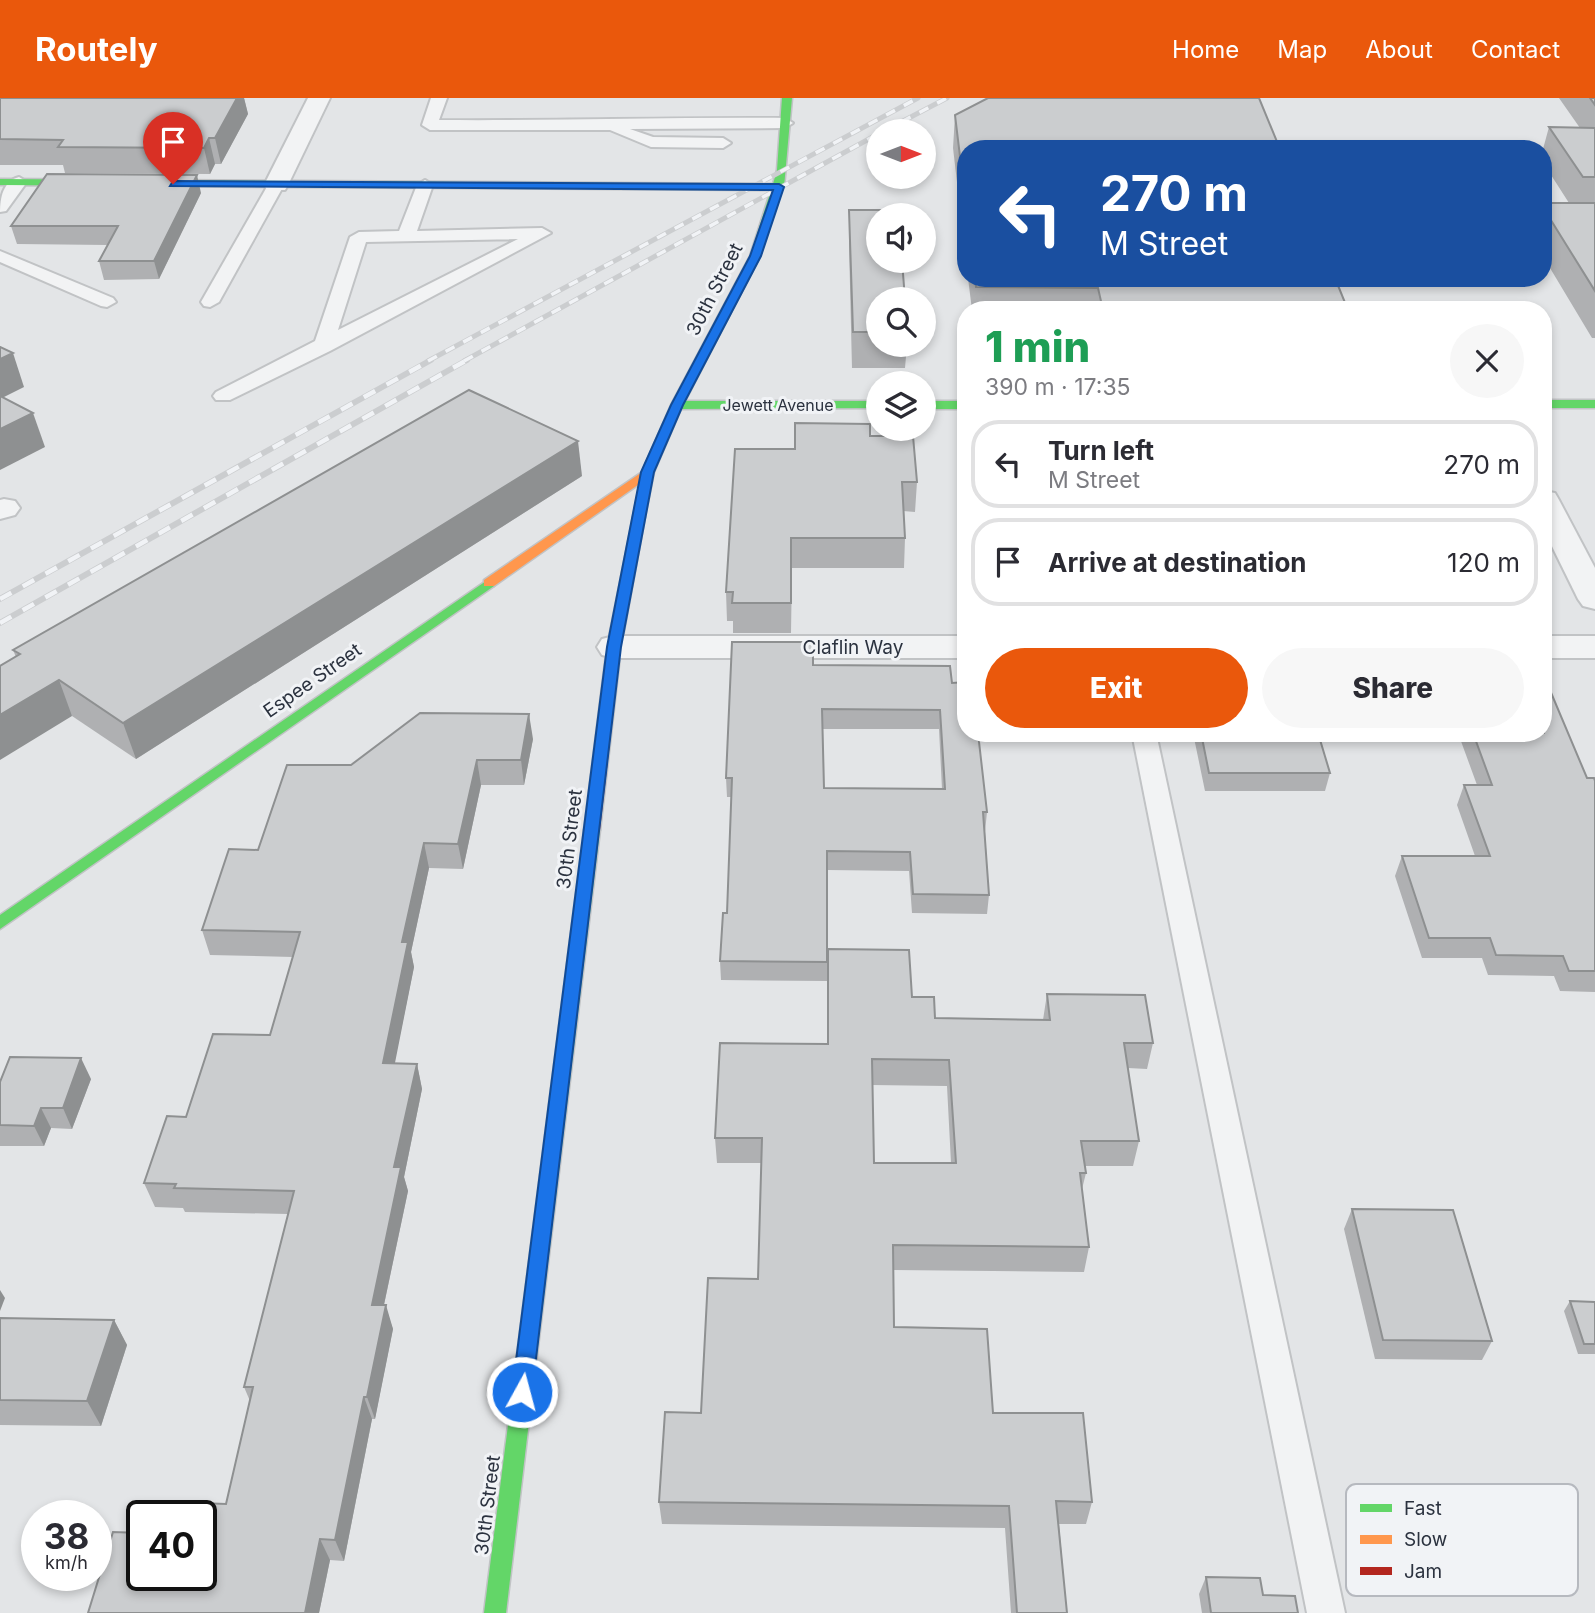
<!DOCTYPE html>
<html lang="en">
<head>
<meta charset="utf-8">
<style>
  body { margin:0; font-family:Inter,sans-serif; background:#f7f7f7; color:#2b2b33; height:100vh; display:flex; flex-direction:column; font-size:26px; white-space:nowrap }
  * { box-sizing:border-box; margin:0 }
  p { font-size:23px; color:#7c7c81 }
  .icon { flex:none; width:38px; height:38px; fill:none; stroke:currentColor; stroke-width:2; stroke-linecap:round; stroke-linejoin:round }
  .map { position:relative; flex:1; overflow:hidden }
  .details { position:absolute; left:957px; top:203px; width:595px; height:441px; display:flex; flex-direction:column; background:#fff; border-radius:28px; box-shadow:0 4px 10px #0003 }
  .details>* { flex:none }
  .top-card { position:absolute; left:957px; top:42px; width:595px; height:147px; border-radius:28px; box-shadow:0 4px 10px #0003; background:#1a4fa0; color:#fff; overflow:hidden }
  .needle { width:46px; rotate:90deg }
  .controls { position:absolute; left:866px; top:21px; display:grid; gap:14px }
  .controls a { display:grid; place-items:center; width:70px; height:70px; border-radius:50%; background:#fff; box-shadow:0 4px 10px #0003; font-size:35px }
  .speed { position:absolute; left:21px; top:1402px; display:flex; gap:14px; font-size:35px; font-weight:700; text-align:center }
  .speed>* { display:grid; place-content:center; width:91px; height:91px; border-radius:50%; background:#fff; box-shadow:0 4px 10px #0003; line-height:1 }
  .speed small { font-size:18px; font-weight:400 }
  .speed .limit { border:4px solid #111; border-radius:10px; background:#fff; color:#111 }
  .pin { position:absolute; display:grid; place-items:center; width:60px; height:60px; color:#fff; margin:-72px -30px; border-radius:50% 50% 50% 0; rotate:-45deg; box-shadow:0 0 7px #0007 }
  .pin .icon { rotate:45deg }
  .me { position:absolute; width:77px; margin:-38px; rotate:7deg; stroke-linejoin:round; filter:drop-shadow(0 0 5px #0008) }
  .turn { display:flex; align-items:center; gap:24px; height:147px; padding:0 28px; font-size:32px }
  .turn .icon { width:91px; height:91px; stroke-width:2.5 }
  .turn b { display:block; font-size:49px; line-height:60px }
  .round { display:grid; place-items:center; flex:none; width:74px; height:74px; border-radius:37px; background:#f7f7f7 }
  .head { display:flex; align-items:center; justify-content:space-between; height:119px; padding:0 28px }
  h1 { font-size:42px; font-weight:800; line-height:52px; color:#1e9e55 }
  .action { display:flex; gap:14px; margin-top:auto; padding:14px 28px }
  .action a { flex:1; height:80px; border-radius:42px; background:#ea580c; color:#fff; font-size:28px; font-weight:800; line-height:80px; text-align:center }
  .action a+a { background:#f7f7f7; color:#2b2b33 }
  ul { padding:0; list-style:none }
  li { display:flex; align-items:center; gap:21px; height:88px; margin:0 14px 10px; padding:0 14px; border:4px solid #e1e1e2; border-radius:28px }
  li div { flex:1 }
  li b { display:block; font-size:26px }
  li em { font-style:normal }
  header { display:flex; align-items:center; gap:42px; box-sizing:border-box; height:98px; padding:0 35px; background:#ea580c; color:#fff }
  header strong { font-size:33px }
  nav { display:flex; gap:38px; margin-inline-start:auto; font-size:24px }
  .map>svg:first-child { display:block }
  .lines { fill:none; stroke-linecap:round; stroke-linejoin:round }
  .lane-casing { stroke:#c1c3c5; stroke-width:4 }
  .street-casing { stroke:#c1c3c5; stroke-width:4 }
  .fast-casing { stroke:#c1c3c5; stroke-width:3 }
  .slow-casing { stroke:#c1c3c5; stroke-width:3 }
  .jam-casing { stroke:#c1c3c5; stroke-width:3 }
  .lane { fill:#f2f3f4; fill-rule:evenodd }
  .street { fill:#f2f3f4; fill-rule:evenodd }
  .fast { fill:#63d668; fill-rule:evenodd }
  .slow { fill:#ff974d; fill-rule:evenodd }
  .jam { fill:#b3261e; fill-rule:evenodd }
  .rail-far1-casing { stroke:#cbcdcf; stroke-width:5 }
  .rail-casing { stroke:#cbcdcf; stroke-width:6 }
  .rail-far1 { stroke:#f1f3f6; stroke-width:3.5; stroke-dasharray:10; stroke-linecap:butt }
  .rail { stroke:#f1f3f6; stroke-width:4.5; stroke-dasharray:13; stroke-linecap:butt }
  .wall { fill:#afb0b2; fill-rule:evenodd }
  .shaded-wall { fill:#8e9091 }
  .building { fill:#cbcdcf; stroke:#8e9091; stroke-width:2; fill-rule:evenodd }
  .route { fill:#1a73e8; stroke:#114b97; stroke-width:2 }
  .labels { text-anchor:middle; stroke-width:6; stroke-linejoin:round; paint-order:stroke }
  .far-street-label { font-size:16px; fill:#2b323f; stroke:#f1f3f6 }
  .street-label { font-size:19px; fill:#2b323f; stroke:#f1f3f6 }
  .key { fill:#f1f3f6; stroke:#b6b9bf; stroke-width:2 }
  .key-label { font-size:19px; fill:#2b323f }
</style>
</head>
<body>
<header>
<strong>Routely</strong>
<nav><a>Home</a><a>Map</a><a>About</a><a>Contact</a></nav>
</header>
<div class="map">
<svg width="1595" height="1515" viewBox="0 0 1595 1515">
  <rect width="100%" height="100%" fill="#e3e5e7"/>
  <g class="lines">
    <defs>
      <g id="lane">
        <path d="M431 0H447L439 22C555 23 670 19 785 20L793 25 785 30 630 31 653 39 723 40 731 45 723 50 651 49 610 32H430L422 27Z"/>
        <path d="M19 79 27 84 6 113 0 114C0 100 3 83 19 79Z"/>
        <path d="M276 82 284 87 219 204 210 209 204 208 201 204 268 87Z"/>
        <path d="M425 82 433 87 417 133 542 130 551 135 330 253 230 302H216L213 298 216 294 315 243 350 139 359 134 399 133 417 87ZM518 141 338 232 366 144Z"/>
        <path d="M0 153 113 200 116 204 107 209 101 208 0 164Z"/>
        <path d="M1132 635H1156L1345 1515H1307Z"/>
      </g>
      <g id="street">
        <path d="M308 0H330L288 87 285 92H267L264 87Z"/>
        <path d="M1544 393 1555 395 1559 402 1595 470V511L1583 508 1578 501 1544 432Z"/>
        <path d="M4 401 15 403 20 410 15 417 0 421V402Z"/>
        <path d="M614 538H966V560H614L602 557 597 549 602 541Z"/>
        <rect x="1544" y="538" width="51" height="22"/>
      </g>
      <g id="fast">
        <path d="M782 0H792L784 89 781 92 760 158 685 303H878V310L681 311 654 374 645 419 639 423 633 419 642 374 671 307 750 158 771 92 0 87V81L773 86 777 72Z"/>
        <rect x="1544" y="302" width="51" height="8"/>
        <rect x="924" y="303" width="42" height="8"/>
        <path d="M489 481 494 482V488L0 831V817Z"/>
        <path d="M592 727 600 732 506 1515H484L584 732Z"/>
      </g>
      <path id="slow" d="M648 370 654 374 652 377 494 488H484V482Z"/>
      <path id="jam" d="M639 415 645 419 621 549 600 732 592 737 584 732 607 549 633 419Z"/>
    </defs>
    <use href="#lane" class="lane-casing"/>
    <use href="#street" class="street-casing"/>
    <use href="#fast" class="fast-casing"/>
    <use href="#slow" class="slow-casing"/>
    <use href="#jam" class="jam-casing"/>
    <use href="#lane" class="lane"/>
    <use href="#street" class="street"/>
    <use href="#fast" class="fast"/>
    <use href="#slow" class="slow"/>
    <use href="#jam" class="jam"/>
    <defs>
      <g id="rail-far1">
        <path d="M884 33 947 0"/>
        <path d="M428 263 918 0"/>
        <path d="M464 263 878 36"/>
      </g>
      <g id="rail">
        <path d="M0 501 431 262"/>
        <path d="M0 525 467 262"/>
      </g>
    </defs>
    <use href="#rail-far1" class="rail-far1-casing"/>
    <use href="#rail" class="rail-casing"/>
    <use href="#rail-far1" class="rail-far1"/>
    <use href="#rail" class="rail"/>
  </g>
  <g class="wall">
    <path d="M0 0H244L248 16 221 66H215L210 76 65 75 63 67H0Z"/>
    <path d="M1559 0H1595V240H1592L1544 160V105H1569L1544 66 1543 51 1549 29 1580 30Z"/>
    <path d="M955 17 966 51V161L953 50Z"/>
    <path d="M201 95 159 181 104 182 99 163 108 147 17 146 11 128Z"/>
    <path d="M849 112 878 201V247H907L905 270H852L849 146Z"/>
    <path d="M968 180H1335L1348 212H972Z"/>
    <path d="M870 338 917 384 915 414 903 413 905 440 904 470H792L791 535H733V523H727L726 494 795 351Z"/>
    <path d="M582 378 136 661 72 618 16 559 13 552Z"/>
    <path d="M813 567 952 585 987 714 985 734 989 797 987 816 912 815 909 773 827 772V883L721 882 720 863 727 815 731 699H727L726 680ZM823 631H939L942 691 824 690Z"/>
    <path d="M1193 635H1318L1330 675 1325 693H1205Z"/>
    <path d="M1458 635H1544L1587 680 1595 683V894L1560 893 1554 878 1488 877 1482 860H1422L1395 778 1402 758H1475L1457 707 1464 687H1477Z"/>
    <path d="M533 641 524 687H481L463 771 429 770 411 854 414 869 394 966H417L422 991 404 1079 408 1093 384 1207 393 1231 375 1321H372L344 1463 330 1462 319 1515H88L142 1477 226 1406 250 1303 244 1289 288 1116 185 1114 183 1110 155 1109 144 1085 186 1019 270 937 293 859 210 857 202 832 258 752 351 667Z"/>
    <path d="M1047 896 1153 945 1147 971 1128 970 1139 1043 1133 1068H1085L1086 1075 1082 1091 1089 1149 1084 1174 893 1172 894 1229 993 1315 1092 1404 1086 1426H1059L1067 1515H1011L1005 1430 662 1426 659 1404 701 1315 758 1181 761 1065H717L715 1040 827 946 912 899 935 920 1043 922ZM872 987 947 988 951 1065H874Z"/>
    <path d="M91 981 72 1031 51 1030 44 1048H0V984Z"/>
    <path d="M1352 1111 1492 1243 1482 1262 1375 1261 1344 1131Z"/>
    <path d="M1570 1203 1595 1204V1256H1578L1564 1213Z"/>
    <path d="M0 1220 114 1222 127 1247 101 1328 0 1327Z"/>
    <path d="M1206 1479 1263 1497 1298 1515H1202L1199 1496Z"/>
  </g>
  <g class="shaded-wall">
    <path d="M237 0H244L248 16 221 66 215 40Z"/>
    <path d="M209 40 215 66 210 76 204 50Z"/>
    <path d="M197 77 201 95 159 181 154 163Z"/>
    <path d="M13 255 24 289 0 301V261Z"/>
    <path d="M33 315 45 349 0 372V331Z"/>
    <path d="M578 343 582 378 136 661 123 625Z"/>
    <path d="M59 582 72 618 0 662V617Z"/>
    <path d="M529 616 533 641 524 687 521 662Z"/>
    <path d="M477 662 481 687 463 771 458 746Z"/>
    <path d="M424 745 429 770 411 854 414 869 390 990 383 965 402 844Z"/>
    <path d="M81 960 91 981 72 1031 63 1010Z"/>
    <path d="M417 966 422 991 404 1079 408 1093 379 1230 372 1207 394 1069Z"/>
    <path d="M41 1010 51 1030 44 1048 34 1028Z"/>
    <path d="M0 1192 5 1200 0 1213Z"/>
    <path d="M386 1207 393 1231 375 1321 367 1299Z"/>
    <path d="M114 1222 127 1247 101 1328 87 1303Z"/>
    <path d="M364 1299 372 1321 344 1463 335 1442Z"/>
    <path d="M320 1441 330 1462 319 1515H305Z"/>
  </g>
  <g class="building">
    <path d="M0 0H237L215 40H209L204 50 58 49 63 42 0 41Z"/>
    <path d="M988 0H1259L1280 51H966V108L955 17Z"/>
    <path d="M1590 0H1595V7Z"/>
    <path d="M1549 29 1595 30V79H1583Z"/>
    <path d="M47 76 197 77 154 163H99L118 128H11Z"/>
    <path d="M1544 105H1595V193L1544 111Z"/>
    <path d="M849 112H899V117H878V163H902L905 201H878V234H853Z"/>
    <path d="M975 180H1335L1348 212H1103L1098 190 976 189Z"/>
    <path d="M0 249 13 255 0 261Z"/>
    <path d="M469 292 578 343 123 625 59 582 0 617V568L20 556 13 552Z"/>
    <path d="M0 298 33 315 0 331Z"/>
    <path d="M795 325 870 326V338H913L917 384H902L905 440H791V505H732L733 494H726L735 351H795Z"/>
    <path d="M732 544H813V567L950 568 952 585 966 584V635H978L987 714H983L989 797 913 796 910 754 827 753V864L720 863 723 815H727L732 680H726ZM822 611 940 612 945 691 824 690Z"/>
    <path d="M1544 578 1587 680H1594L1595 683V873H1569L1563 858 1496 857 1490 840H1429L1402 758H1490L1464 687H1492L1473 635H1544Z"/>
    <path d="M420 615 529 616 521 662H477L458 746 424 745 402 844H408L383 965 417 966 394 1069H401L372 1207H386L367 1299H364L335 1442 320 1441 305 1515H88L113 1434 142 1435V1477H201V1418H169L172 1404 226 1406 253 1289H244L294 1093 174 1090 176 1086 144 1085 167 1018 186 1019 213 936 270 937 300 834 202 832 229 751 258 752 287 667H351Z"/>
    <path d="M1201 635H1318L1330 675H1209Z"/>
    <path d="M828 851 909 852 912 899H934L935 920 1050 922 1047 896 1145 897 1153 945H1124L1139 1043H1081L1086 1075H1080L1089 1149 893 1147 894 1229 987 1231 993 1315H1083L1092 1404 1056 1403 1067 1515H1017L1009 1408 659 1404 665 1314 701 1315 708 1180 758 1181 762 1040H715L720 945 828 946ZM872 961 949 962 956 1065H874Z"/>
    <path d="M10 959 81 960 63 1010H41L34 1028 0 1027V984Z"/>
    <path d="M1352 1111 1453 1112 1492 1243 1383 1242Z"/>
    <path d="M1570 1203 1595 1204V1246H1584Z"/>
    <path d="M0 1220 114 1222 87 1303 0 1302Z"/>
    <path d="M1206 1479 1260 1480 1263 1497 1295 1498 1298 1515H1211Z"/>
  </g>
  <path class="route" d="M173 83 779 86 784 89 761 158 683 307 654 374 621 549 532 1294 529 1301 522 1304 515 1301 512 1294 607 549 641 374 671 307 750 158 773 92 170 88Z"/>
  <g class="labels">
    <g class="far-street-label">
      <text x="778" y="313">Jewett Avenue</text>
    </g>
    <g class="street-label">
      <text transform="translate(714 191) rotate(-63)" y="7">30th Street</text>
      <text x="853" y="556">Claflin Way</text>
      <text transform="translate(312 582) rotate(-35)" y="7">Espee Street</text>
      <text transform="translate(569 741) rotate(-83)" y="7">30th Street</text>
      <text transform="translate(487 1407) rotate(-83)" y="7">30th Street</text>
    </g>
  </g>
  <rect x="1346" y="1386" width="232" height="112" rx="10" class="key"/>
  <rect x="1360" y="1406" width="32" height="8" fill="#63d668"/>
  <rect x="1360" y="1437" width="32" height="9" fill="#ff974d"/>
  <rect x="1360" y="1469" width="32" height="8" fill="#b3261e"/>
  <g class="key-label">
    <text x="1404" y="1417">Fast</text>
    <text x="1404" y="1448">Slow</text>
    <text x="1404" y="1480">Jam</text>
  </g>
</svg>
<div class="controls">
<a><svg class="needle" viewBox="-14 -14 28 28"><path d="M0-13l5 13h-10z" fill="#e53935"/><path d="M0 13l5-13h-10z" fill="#7c7c81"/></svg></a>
<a><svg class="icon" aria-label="sound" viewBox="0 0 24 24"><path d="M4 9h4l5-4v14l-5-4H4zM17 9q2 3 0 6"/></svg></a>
<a><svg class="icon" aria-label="search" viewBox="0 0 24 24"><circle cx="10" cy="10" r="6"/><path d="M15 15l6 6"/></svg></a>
<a><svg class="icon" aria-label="layers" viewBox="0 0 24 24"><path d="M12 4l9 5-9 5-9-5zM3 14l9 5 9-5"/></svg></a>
</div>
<div class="speed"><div>38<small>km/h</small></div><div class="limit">40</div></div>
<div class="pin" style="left:173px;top:86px;background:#d93025"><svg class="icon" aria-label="arrive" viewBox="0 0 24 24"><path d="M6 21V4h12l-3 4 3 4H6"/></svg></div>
<svg class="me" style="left:522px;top:1294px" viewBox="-20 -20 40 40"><circle r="17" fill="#1a73e8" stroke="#fff" stroke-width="3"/><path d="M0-11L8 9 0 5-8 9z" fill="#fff"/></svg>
<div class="top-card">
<div class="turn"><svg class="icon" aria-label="left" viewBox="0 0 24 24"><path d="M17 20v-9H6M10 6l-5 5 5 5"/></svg><div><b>270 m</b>M Street</div></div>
</div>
<section class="details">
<div class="head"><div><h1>1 min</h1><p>390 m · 17:35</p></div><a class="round"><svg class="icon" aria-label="close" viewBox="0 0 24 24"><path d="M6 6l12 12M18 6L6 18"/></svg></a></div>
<ul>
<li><svg class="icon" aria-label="left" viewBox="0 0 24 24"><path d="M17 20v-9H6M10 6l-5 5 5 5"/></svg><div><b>Turn left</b><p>M Street</p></div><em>270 m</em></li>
<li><svg class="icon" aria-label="arrive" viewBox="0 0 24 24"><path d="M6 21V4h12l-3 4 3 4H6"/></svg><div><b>Arrive at destination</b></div><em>120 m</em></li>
</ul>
<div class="action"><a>Exit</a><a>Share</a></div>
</section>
</div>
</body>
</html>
